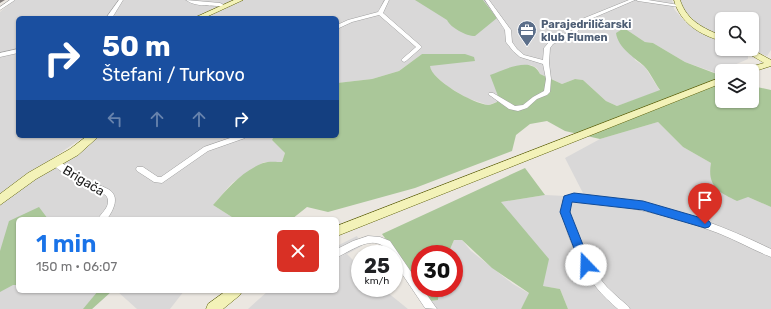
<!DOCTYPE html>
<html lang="en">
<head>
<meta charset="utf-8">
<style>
  body { margin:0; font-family:Rubik,sans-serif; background:#f6f6f6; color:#202124; height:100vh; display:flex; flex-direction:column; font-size:15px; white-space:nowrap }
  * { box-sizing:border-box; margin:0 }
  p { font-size:13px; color:#757577 }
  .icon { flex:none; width:22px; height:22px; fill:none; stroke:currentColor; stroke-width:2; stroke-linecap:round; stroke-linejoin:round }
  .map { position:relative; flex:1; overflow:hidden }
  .sheet { position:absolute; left:16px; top:217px; width:323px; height:76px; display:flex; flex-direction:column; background:#fff; border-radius:6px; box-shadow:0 1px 3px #0004 }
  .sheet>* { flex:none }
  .top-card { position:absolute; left:16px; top:16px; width:323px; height:122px; border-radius:6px; box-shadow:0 1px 3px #0004; background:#1a4fa0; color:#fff; overflow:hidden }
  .controls { position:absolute; left:715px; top:12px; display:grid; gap:8px }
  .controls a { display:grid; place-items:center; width:44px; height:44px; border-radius:6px; background:#fff; box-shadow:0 1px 3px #0004; font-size:20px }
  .speed { position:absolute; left:351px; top:245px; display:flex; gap:8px; font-size:20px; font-weight:700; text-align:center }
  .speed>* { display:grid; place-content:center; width:52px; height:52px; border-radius:50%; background:#fff; box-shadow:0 1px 3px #0004; line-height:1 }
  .speed small { font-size:10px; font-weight:400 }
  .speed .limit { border:6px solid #d22; background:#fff; color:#111 }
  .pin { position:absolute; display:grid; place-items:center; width:34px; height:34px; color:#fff; margin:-41px -17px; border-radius:50% 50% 50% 0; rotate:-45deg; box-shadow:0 0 4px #0007 }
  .pin .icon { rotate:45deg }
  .me { position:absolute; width:44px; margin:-22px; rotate:339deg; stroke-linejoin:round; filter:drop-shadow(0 0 3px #0008) }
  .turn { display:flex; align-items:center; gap:14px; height:84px; padding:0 20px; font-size:18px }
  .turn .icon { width:52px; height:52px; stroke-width:2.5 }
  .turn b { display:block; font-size:28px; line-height:34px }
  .lanes { display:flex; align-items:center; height:38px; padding:0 20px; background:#0003; justify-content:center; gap:20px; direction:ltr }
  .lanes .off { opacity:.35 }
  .round { display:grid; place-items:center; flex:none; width:42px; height:42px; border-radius:6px; background:#f6f6f6 }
  .overview { display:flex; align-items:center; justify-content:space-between; height:68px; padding:0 20px }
  h1 { font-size:24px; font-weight:600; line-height:30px; color:#1a73e8 }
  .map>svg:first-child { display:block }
  .residential { fill:#d9d8d8 }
  .forest { fill:#aac799 }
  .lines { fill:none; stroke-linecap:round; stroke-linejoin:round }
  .street-casing { stroke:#9f9f9f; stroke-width:1 }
  .secondary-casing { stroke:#62650e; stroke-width:1 }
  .street { fill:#fff; fill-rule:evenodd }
  .secondary { fill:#f3f2b8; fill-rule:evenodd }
  .shaded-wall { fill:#837d7a }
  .route { fill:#1a73e8; stroke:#114b97 }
  .labels { text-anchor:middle; stroke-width:4; stroke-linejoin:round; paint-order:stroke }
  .far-service-label { font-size:11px; font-weight:bold; fill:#4e5e75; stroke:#fff; text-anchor:start }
  .street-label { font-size:13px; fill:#1b1b1b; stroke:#fff }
</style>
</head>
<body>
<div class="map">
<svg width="771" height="309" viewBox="0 0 771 309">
  <rect width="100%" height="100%" fill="#ebe7e1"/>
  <g class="residential">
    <path d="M14 0H237L193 18H18V136H85L0 194V12Z"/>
    <path d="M243 0H672L674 9 687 24 722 41V49H740L748 52V59L716 73 685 62 653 43 645 42 624 28 635 60 645 67 660 91 617 106 606 101 583 80 575 79 562 84 540 74 537 68 531 65 516 66 498 96 497 102 488 105 467 98 447 86 430 71 422 54 399 71 372 79 337 83V18H203Z"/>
    <path d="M680 0H771V50L767 56 750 49H752V19H722V37L691 22 683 14Z"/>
    <path d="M658 122 683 147 711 163 748 197 771 207V309H568L560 289 542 286 501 202 545 195 585 197 565 158 600 139Z"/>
    <path d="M100 136H274L272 140 285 153 282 162H264L232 183 213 205 235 219H18V291H112L92 309H0V205L12 194Z"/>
    <path d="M357 236 362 246 347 254 360 267V288H382L408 309H248L268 291H337V246Z"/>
    <path d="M454 240H462L471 251 513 284 530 294 521 309H425L430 301 438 300 439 288H454V254H448Z"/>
    <path d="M117 291H184L170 309H137Z"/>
  </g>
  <g class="forest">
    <path d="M415 0H483L497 18 475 36C466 36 451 28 447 20Z"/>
    <path d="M624 28 645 42 653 43 685 62 722 76V101H752V86L771 90V207L748 197 737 201C718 192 707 186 711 163L683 147 658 122 600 139 565 131 547 121 530 124 516 135 512 151 415 188 328 212 307 207 292 219H235L213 205C227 189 242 171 263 163 269 161 277 162 282 162L285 153 272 140 274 136H337V83L372 79 399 71 422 54H465L474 57 475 61 430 66C431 80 474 104 488 105 490 105 494 103 497 102L498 96 490 75C504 70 532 55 540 74L562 84 575 79 583 80 606 101 617 106 660 90C655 83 650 72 644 66 634 57 618 48 616 33Z"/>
    <path d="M525 168 545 195 501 202 549 259 543 286 560 289 568 309H521L529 293 492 268 462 240H454L448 254H420V286L382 234Z"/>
    <path d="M39 207 48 219H18V285H13L0 292V251L9 221Z"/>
    <path d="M421 288H439L438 300 430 301Z"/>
    <path d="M98 291H112L92 309H83Z"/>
  </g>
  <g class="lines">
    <defs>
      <g id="street">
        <path d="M10 0H15L0 10V7Z"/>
        <path d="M119 0H123L112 18H106Z"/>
        <path d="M186 0 220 3 226 6 224 7C212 4 196 8 186 0Z"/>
        <path d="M385 0H389L383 13 422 47 406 61 404 62 401 60 416 47 379 15 352 22 337 29V25L348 20 378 12Z"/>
        <path d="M485 0H489L511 30 512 42 517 49 524 55 543 60 544 48 549 42 573 30 582 19 629 0H635L586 21 577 32 553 44 550 48 549 63 551 79 550 92 547 95 537 99 527 108 518 111 509 109 488 94 489 93H493L515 106 523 105 533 97 544 91 546 79 543 64 520 57 513 51 506 42 505 30Z"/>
        <path d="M636 0H648L679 5 681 6 679 7 638 1Z"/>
        <path d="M18 49V53L0 57V53Z"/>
        <path d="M236 136H246L245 138 208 151 162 183 154 182 137 171 136 169 137 167H143L158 177H161L204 147Z"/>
        <path d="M56 160C66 164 75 174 85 180 92 184 101 185 108 189 121 196 113 211 107 219H98C101 213 109 208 108 200 107 192 96 192 90 189 76 184 65 174 53 165L52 163 53 161Z"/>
        <path d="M574 194C600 196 625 200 650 205 692 214 732 230 771 249V257C753 250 736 240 718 233 671 215 624 205 574 200L570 201C567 227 590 268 607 287 614 294 621 300 628 306L630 309H618C610 302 603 296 596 287 583 270 555 218 564 197Z"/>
        <path d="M368 236 380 237 390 241 420 285V288H422L437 309 425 308 394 262V254H389C387 251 386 248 383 246 369 236 350 252 337 257V249L353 241Z"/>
      </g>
      <g id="secondary">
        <path d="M234 0H243L204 18H194Z"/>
        <path d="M674 0H680C687 21 703 28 722 36V41C700 35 680 23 674 0Z"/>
        <path d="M741 49H751L771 60V66L752 72 742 71 743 69 764 63Z"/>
        <path d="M722 77V83L337 236V226Z"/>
        <path d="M87 136H99L78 155 36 179 0 205V194L28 173 70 149Z"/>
        <path d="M226 291H242L240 295 223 309H206L208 304Z"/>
      </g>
    </defs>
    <use href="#street" class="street-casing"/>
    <use href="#secondary" class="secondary-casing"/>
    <use href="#street" class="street"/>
    <use href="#secondary" class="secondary"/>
  </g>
  <path class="shaded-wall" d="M0 0H5L0 3Z"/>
  <path class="route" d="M574 193 643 201 705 219 709 221 711 224 709 227 705 228 643 210 572 202 570 212 591 265 590 269 586 270 582 269 560 212 564 196Z"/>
  <defs>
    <symbol id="office-pin" viewBox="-11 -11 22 30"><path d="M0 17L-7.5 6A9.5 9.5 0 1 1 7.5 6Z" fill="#5c6f8a" stroke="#fff"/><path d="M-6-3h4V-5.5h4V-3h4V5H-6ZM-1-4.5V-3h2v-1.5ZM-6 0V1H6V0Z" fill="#fff"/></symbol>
  </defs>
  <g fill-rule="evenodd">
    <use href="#office-pin" x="516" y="19" width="22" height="30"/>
  </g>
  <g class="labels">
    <g class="far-service-label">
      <text x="541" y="28">Parajedriličarski<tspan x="541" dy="13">klub Flumen</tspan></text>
    </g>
    <g class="street-label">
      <text transform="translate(84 180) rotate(31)" y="5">Brigača</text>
    </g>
  </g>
</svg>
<div class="controls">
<a><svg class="icon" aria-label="search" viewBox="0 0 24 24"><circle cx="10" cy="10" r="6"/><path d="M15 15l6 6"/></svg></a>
<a><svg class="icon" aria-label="layers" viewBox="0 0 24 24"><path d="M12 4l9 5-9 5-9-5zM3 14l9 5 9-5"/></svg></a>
</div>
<div class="speed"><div>25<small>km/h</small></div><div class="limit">30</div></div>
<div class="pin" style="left:705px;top:224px;background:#d93025"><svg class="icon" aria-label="arrive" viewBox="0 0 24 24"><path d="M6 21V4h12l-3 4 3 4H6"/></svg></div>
<svg class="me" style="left:586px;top:265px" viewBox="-20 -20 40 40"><circle r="19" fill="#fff"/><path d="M0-13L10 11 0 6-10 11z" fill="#1a73e8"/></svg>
<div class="top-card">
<div class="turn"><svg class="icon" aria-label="right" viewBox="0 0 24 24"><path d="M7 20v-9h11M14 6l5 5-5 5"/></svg><div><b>50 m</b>Štefani / Turkovo</div></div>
<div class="lanes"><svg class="icon off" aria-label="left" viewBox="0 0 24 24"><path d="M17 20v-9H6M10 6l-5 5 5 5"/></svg><svg class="icon off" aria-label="ahead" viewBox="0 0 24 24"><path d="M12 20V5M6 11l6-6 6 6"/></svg><svg class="icon off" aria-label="ahead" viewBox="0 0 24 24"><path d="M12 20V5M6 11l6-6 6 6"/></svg><svg class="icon" aria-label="right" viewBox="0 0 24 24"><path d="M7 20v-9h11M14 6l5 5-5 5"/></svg></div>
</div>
<section class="sheet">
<div class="overview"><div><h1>1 min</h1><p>150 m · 06:07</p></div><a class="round" style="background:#d93025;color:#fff"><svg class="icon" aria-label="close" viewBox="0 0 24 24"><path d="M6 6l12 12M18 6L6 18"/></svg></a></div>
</section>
</div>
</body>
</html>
